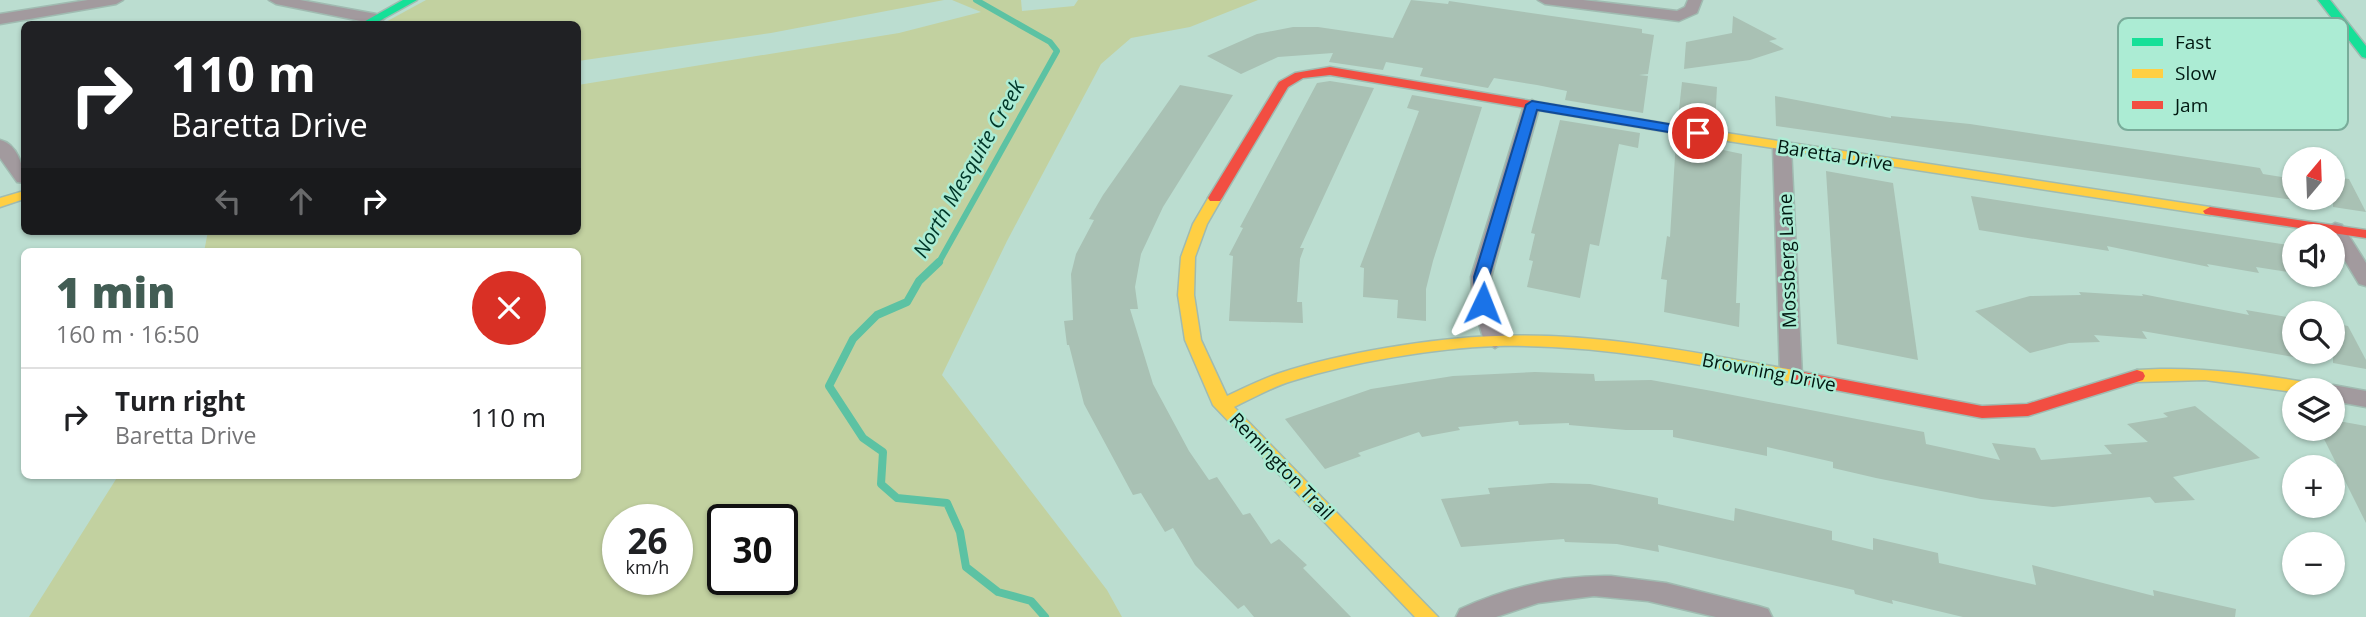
<!DOCTYPE html>
<html lang="en">
<head>
<meta charset="utf-8">
<style>
  body { margin:0; font-family:"Open Sans",sans-serif; background:#f2f2f2; color:#202124; height:100vh; display:flex; flex-direction:column; font-size:26px; white-space:nowrap }
  * { box-sizing:border-box; margin:0 }
  p { font-size:23px; color:#757577 }
  .icon { flex:none; width:38px; height:38px; fill:none; stroke:currentColor; stroke-width:2; stroke-linecap:round; stroke-linejoin:round }
  .map { position:relative; flex:1; overflow:hidden }
  .panel { position:absolute; left:21px; top:248px; width:560px; height:231px; display:flex; flex-direction:column; background:#fff; border-radius:10px; box-shadow:0 2px 5px #0004 }
  .panel>* { flex:none }
  .hud { position:absolute; left:21px; top:21px; width:560px; height:214px; border-radius:10px; box-shadow:0 2px 5px #0004; background:#202124; color:#fff; overflow:hidden }
  .needle { width:46px; rotate:19deg }
  .tools { position:absolute; left:2282px; top:147px; display:grid; gap:14px }
  .tools a { display:grid; place-items:center; width:63px; height:63px; border-radius:50%; background:#fff; box-shadow:0 2px 5px #0004; font-size:35px }
  .speed { position:absolute; left:602px; top:504px; display:flex; gap:14px; font-size:35px; font-weight:700; text-align:center }
  .speed>* { display:grid; place-content:center; width:91px; height:91px; border-radius:50%; background:#fff; box-shadow:0 2px 5px #0004; line-height:1 }
  .speed small { font-size:18px; font-weight:400 }
  .speed .limit { border:4px solid #111; border-radius:10px; background:#fff; color:#111 }
  .pin { position:absolute; display:grid; place-items:center; width:60px; height:60px; color:#fff; margin:-30px; border:4px solid #fff; border-radius:50%; box-shadow:0 2px 7px #0007 }
  .me { position:absolute; width:77px; margin:-38px; rotate:2deg; stroke-linejoin:round; filter:drop-shadow(0 0 5px #0008) }
  .turn { display:flex; align-items:center; gap:24px; height:147px; padding:0 35px; font-size:32px }
  .turn .icon { width:91px; height:91px; stroke-width:2.5 }
  .turn b { display:block; font-size:49px; line-height:60px }
  .lanes { display:flex; align-items:center; height:66px; padding:0 35px; background:#0003; justify-content:center; gap:35px; direction:ltr }
  .lanes .off { opacity:.35 }
  .round { display:grid; place-items:center; flex:none; width:74px; height:74px; border-radius:37px; background:#f2f2f2 }
  .head { display:flex; align-items:center; justify-content:space-between; height:119px; padding:0 35px }
  h1 { font-size:42px; font-weight:800; line-height:52px; color:#425d54 }
  ul { padding:0; list-style:none }
  li { display:flex; align-items:center; gap:21px; height:98px; padding:0 35px; border-top:2px solid #e0e0e0 }
  li div { flex:1 }
  li b { display:block; font-size:26px }
  li em { font-style:normal }
  .map>svg:first-child { display:block }
  .green { fill:#c2d1a0; fill-rule:evenodd }
  .lines { fill:none; stroke-linecap:round; stroke-linejoin:round }
  .stream-far1 { stroke:#5cc2a3; stroke-width:6 }
  .stream { stroke:#5cc2a3; stroke-width:8 }
  .building { fill:#a9c1b4 }
  .street-casing { stroke:#a0bbb1; stroke-width:3 }
  .fast-casing { stroke:#a0bbb1; stroke-width:3 }
  .slow-casing { stroke:#a0bbb1; stroke-width:3 }
  .jam-casing { stroke:#a0bbb1; stroke-width:3 }
  .street { fill:#a29a9e; fill-rule:evenodd }
  .fast { fill:#16e098; fill-rule:evenodd }
  .slow { fill:#ffcf43; fill-rule:evenodd }
  .jam { fill:#f24e42; fill-rule:evenodd }
  .route { fill:#1a73e8; stroke:#114b97; stroke-width:2 }
  .labels { text-anchor:middle; stroke-width:5; stroke-linejoin:round; paint-order:stroke }
  .street-label { font-size:19px; fill:#011811; stroke:#acecd4 }
  .water-label { font-size:21px; font-style:italic; fill:#003729; stroke:#acecd4 }
  .key { fill:#acecd4; stroke:#79ac9a; stroke-width:2 }
  .key-label { font-size:19px; fill:#011811 }
</style>
</head>
<body>
<div class="map">
<svg width="2366" height="617" viewBox="0 0 2366 617">
  <rect width="100%" height="100%" fill="#bbddd0"/>
  <g class="green">
    <path d="M426 0H944L771 33 578 61V24H382Z"/>
    <path d="M952 0H1021L1022 11 1074 6 1078 0H1258L1190 27 1131 38 1101 64 1007 241 942 375 1107 590 1122 617H29L118 476H578V252H204L208 231H578V85L899 33 981 12ZM618 520H677V579H618ZM723 520H782V579H723Z"/>
  </g>
  <g class="lines">
    <path class="stream-far1" d="M938 264 1057 51 1050 42 976 0"/>
    <path class="stream" d="M939 262 919 281 907 302 877 315 853 339 829 386 863 438 883 452 881 484 897 498 947 503 960 532 966 567 998 592 1031 601 1045 617"/>
  </g>
  <g class="building">
    <path d="M1411 0 1448 4 1449 1 1642 29V33L1654 35 1648 74 1639 75 1648 76 1643 113 1565 100 1567 91 1537 85 1494 78 1488 88 1420 76 1423 68 1386 62 1383 70 1329 62 1333 53 1278 57 1241 74 1207 56 1257 34 1293 27H1318L1393 38Z"/>
    <path d="M1733 16 1777 39 1769 41 1784 49 1750 60 1684 69 1686 42 1732 33Z"/>
    <path d="M1330 81 1374 88 1300 248H1304L1300 259 1297 302H1302L1303 323 1229 321 1233 256 1229 255 1243 228 1240 227 1317 83Z"/>
    <path d="M1682 82 1717 87 1715 125 1678 119Z"/>
    <path d="M1180 85 1233 95 1163 207 1141 254 1135 287 1138 309H1130L1153 384 1189 451 1209 480 1217 477 1243 515 1250 513 1271 544 1279 539 1307 565 1303 568 1351 617H1254L1244 605 1238 609 1195 565 1173 528 1165 532 1141 493 1133 495 1084 404 1069 345H1067L1064 321 1073 320 1071 274 1076 254 1094 220 1089 219 1103 195Z"/>
    <path d="M1412 95 1482 107 1433 261 1426 289V321L1397 318 1398 300 1363 297 1364 268 1360 267 1419 111 1407 108Z"/>
    <path d="M1775 96 1891 118V116L1970 124 2260 168 2263 174 2294 179V200L1776 126Z"/>
    <path d="M1560 120 1640 133 1638 148 1619 144 1599 246 1590 244 1580 298 1527 287 1533 261 1529 260 1535 234 1531 233Z"/>
    <path d="M1676 140 1742 154 1736 303H1740L1739 327 1664 312 1667 280 1661 279 1667 236 1670 237Z"/>
    <path d="M1826 171 1893 183 1918 360 1837 344Z"/>
    <path d="M2333 177 2349 179 2366 212 2333 207Z"/>
    <path d="M1971 196 2294 246V273L2256 267 2259 273 2207 264 2209 267 2107 246 2109 251 1979 230Z"/>
    <path d="M2079 292 2143 296 2142 294 2249 315 2246 310 2287 317 2294 331V357L2142 331 2147 339 2094 335 2100 342 2069 343 2030 353 1975 311 2030 296 2081 295Z"/>
    <path d="M2333 323 2348 326 2366 360V369L2333 363Z"/>
    <path d="M1535 372 1594 374 1595 381 1651 380 1712 391 1924 432 1926 444 2000 460 1992 443 2035 448 2041 460 2112 454 2104 445 2148 442 2127 424 2168 417 2163 413 2195 406 2260 458 2173 477 2195 500 2155 503 2150 497 2053 507 1981 499 1876 478 1833 468V462L1767 447V456L1673 437V430H1626L1569 425V423L1519 425 1518 421 1458 427 1460 430 1422 437 1419 432 1358 453 1361 456 1325 469 1285 419 1371 389 1453 376Z"/>
    <path d="M2333 420 2366 426V523L2319 429H2333Z"/>
    <path d="M1551 483 1590 484 1658 498V504L1734 521 1735 508 1832 531V540L1873 550V538L1938 553 1939 563 2036 585 2032 565 2154 596 2153 590 2236 609 2235 617H1963L1892 600 1893 604 1855 594 1854 590 1658 545 1659 552 1617 544 1565 542 1564 539 1461 547 1441 499 1490 494 1488 488Z"/>
  </g>
  <g class="lines">
    <defs>
      <g id="street">
        <path d="M88 0H123L116 4 0 24V14Z"/>
        <path d="M269 0H300L376 14 384 19 376 24 276 4Z"/>
        <path d="M1538 0H1583L1677 11 1685 7 1688 0H1702L1697 13 1679 21 1545 4Z"/>
        <path d="M1532 100 1540 105 1491 277 1493 303 1506 341 1495 348 1484 341 1473 303 1471 277 1524 105Z"/>
        <path d="M0 140C18 144 24 168 24 183L17 182 0 158Z"/>
        <path d="M1782 142 1791 147 1802 376 1799 381H1783L1780 376 1773 147Z"/>
        <path d="M2335 223 2342 225 2366 263V286L2359 284 2333 241V236L2325 229Z"/>
        <path d="M2333 385 2366 391V407L2333 401V390H2323Z"/>
        <path d="M1611 576 1666 583 1758 606 1768 609 1772 617H1716L1648 601 1594 596 1538 603 1496 617H1456L1460 609C1508 587 1558 575 1611 576Z"/>
      </g>
      <g id="fast">
        <path d="M403 0H417L374 24H360Z"/>
        <path d="M2318 0H2330L2366 46V58L2362 57Z"/>
      </g>
      <g id="slow">
        <path d="M1680 126 2210 207 2217 211 2210 215 1675 133V127Z"/>
        <path d="M24 191V199L0 207V198Z"/>
        <path d="M1215 194 1222 198 1207 224 1195 257 1194 295 1201 340 1227 396C1244 388 1262 379 1280 373 1340 353 1433 338 1496 336 1597 332 1699 353 1798 371L1806 377 1798 383C1699 364 1598 344 1497 346 1434 348 1353 362 1292 381 1272 387 1253 398 1234 407L1438 617H1415L1213 405 1185 340 1178 295 1181 257 1193 224 1210 195Z"/>
        <path d="M2160 369C2213 368 2264 375 2316 384L2322 386 2324 390 2294 392 2205 380 2137 382 2129 376 2137 370Z"/>
      </g>
      <g id="jam">
        <path d="M1330 67 1680 126 1687 130 1680 134 1330 75 1303 78 1288 87 1222 198 1220 201H1210L1208 198 1279 82 1295 73Z"/>
        <path d="M2210 207 2366 230V238L2205 214 2203 211Z"/>
        <path d="M2137 370 2143 372 2145 376 2143 380 2028 416 1982 418 1798 383 1790 377 1798 371 1982 406 2027 404Z"/>
      </g>
    </defs>
    <use href="#street" class="street-casing"/>
    <use href="#fast" class="fast-casing"/>
    <use href="#slow" class="slow-casing"/>
    <use href="#jam" class="jam-casing"/>
    <use href="#street" class="street"/>
    <use href="#fast" class="fast"/>
    <use href="#slow" class="slow"/>
    <use href="#jam" class="jam"/>
  </g>
  <path class="route" d="M1532 101 1698 129 1705 133 1698 137 1537 110 1489 277 1491 303 1483 308 1475 303 1474 277 1526 105Z"/>
  <g class="labels">
    <g class="street-label">
      <text transform="translate(1835 155) rotate(9)" y="7">Baretta Drive</text>
      <text transform="translate(1787 261) rotate(-92)" y="7">Mossberg Lane</text>
      <text transform="translate(1769 372) rotate(11)" y="7">Browning Drive</text>
      <text transform="translate(1282 466) rotate(46)" y="7">Remington Trail</text>
    </g>
    <g class="water-label">
      <text transform="translate(969 169) rotate(-60)" y="7">North Mesquite Creek</text>
    </g>
  </g>
  <rect x="2118" y="18" width="230" height="112" rx="10" class="key"/>
  <rect x="2132" y="38" width="31" height="8" fill="#16e098"/>
  <rect x="2132" y="69" width="31" height="9" fill="#ffcf43"/>
  <rect x="2132" y="101" width="31" height="8" fill="#f24e42"/>
  <g class="key-label">
    <text x="2175" y="49">Fast</text>
    <text x="2175" y="80">Slow</text>
    <text x="2175" y="112">Jam</text>
  </g>
</svg>
<div class="tools">
<a><svg class="needle" viewBox="-14 -14 28 28"><path d="M0-13l5 13h-10z" fill="#e53935"/><path d="M0 13l5-13h-10z" fill="#757577"/></svg></a>
<a><svg class="icon" aria-label="sound" viewBox="0 0 24 24"><path d="M4 9h4l5-4v14l-5-4H4zM17 9q2 3 0 6"/></svg></a>
<a><svg class="icon" aria-label="search" viewBox="0 0 24 24"><circle cx="10" cy="10" r="6"/><path d="M15 15l6 6"/></svg></a>
<a><svg class="icon" aria-label="layers" viewBox="0 0 24 24"><path d="M12 4l9 5-9 5-9-5zM3 14l9 5 9-5"/></svg></a>
<a>+</a>
<a>−</a>
</div>
<div class="speed"><div>26<small>km/h</small></div><div class="limit">30</div></div>
<div class="pin" style="left:1698px;top:133px;background:#d93025"><svg class="icon" aria-label="arrive" viewBox="0 0 24 24"><path d="M6 21V4h12l-3 4 3 4H6"/></svg></div>
<svg class="me" style="left:1483px;top:303px" viewBox="-20 -20 40 40"><path d="M0-17L14 15 0 8-14 15z" fill="#1a73e8" stroke="#fff" stroke-width="4"/></svg>
<div class="hud">
<div class="turn"><svg class="icon" aria-label="right" viewBox="0 0 24 24"><path d="M7 20v-9h11M14 6l5 5-5 5"/></svg><div><b>110 m</b>Baretta Drive</div></div>
<div class="lanes"><svg class="icon off" aria-label="left" viewBox="0 0 24 24"><path d="M17 20v-9H6M10 6l-5 5 5 5"/></svg><svg class="icon off" aria-label="ahead" viewBox="0 0 24 24"><path d="M12 20V5M6 11l6-6 6 6"/></svg><svg class="icon" aria-label="right" viewBox="0 0 24 24"><path d="M7 20v-9h11M14 6l5 5-5 5"/></svg></div>
</div>
<section class="panel">
<div class="head"><div><h1>1 min</h1><p>160 m · 16:50</p></div><a class="round" style="background:#d93025;color:#fff"><svg class="icon" aria-label="close" viewBox="0 0 24 24"><path d="M6 6l12 12M18 6L6 18"/></svg></a></div>
<ul>
<li><svg class="icon" aria-label="right" viewBox="0 0 24 24"><path d="M7 20v-9h11M14 6l5 5-5 5"/></svg><div><b>Turn right</b><p>Baretta Drive</p></div><em>110 m</em></li>
</ul>
</section>
</div>
</body>
</html>
